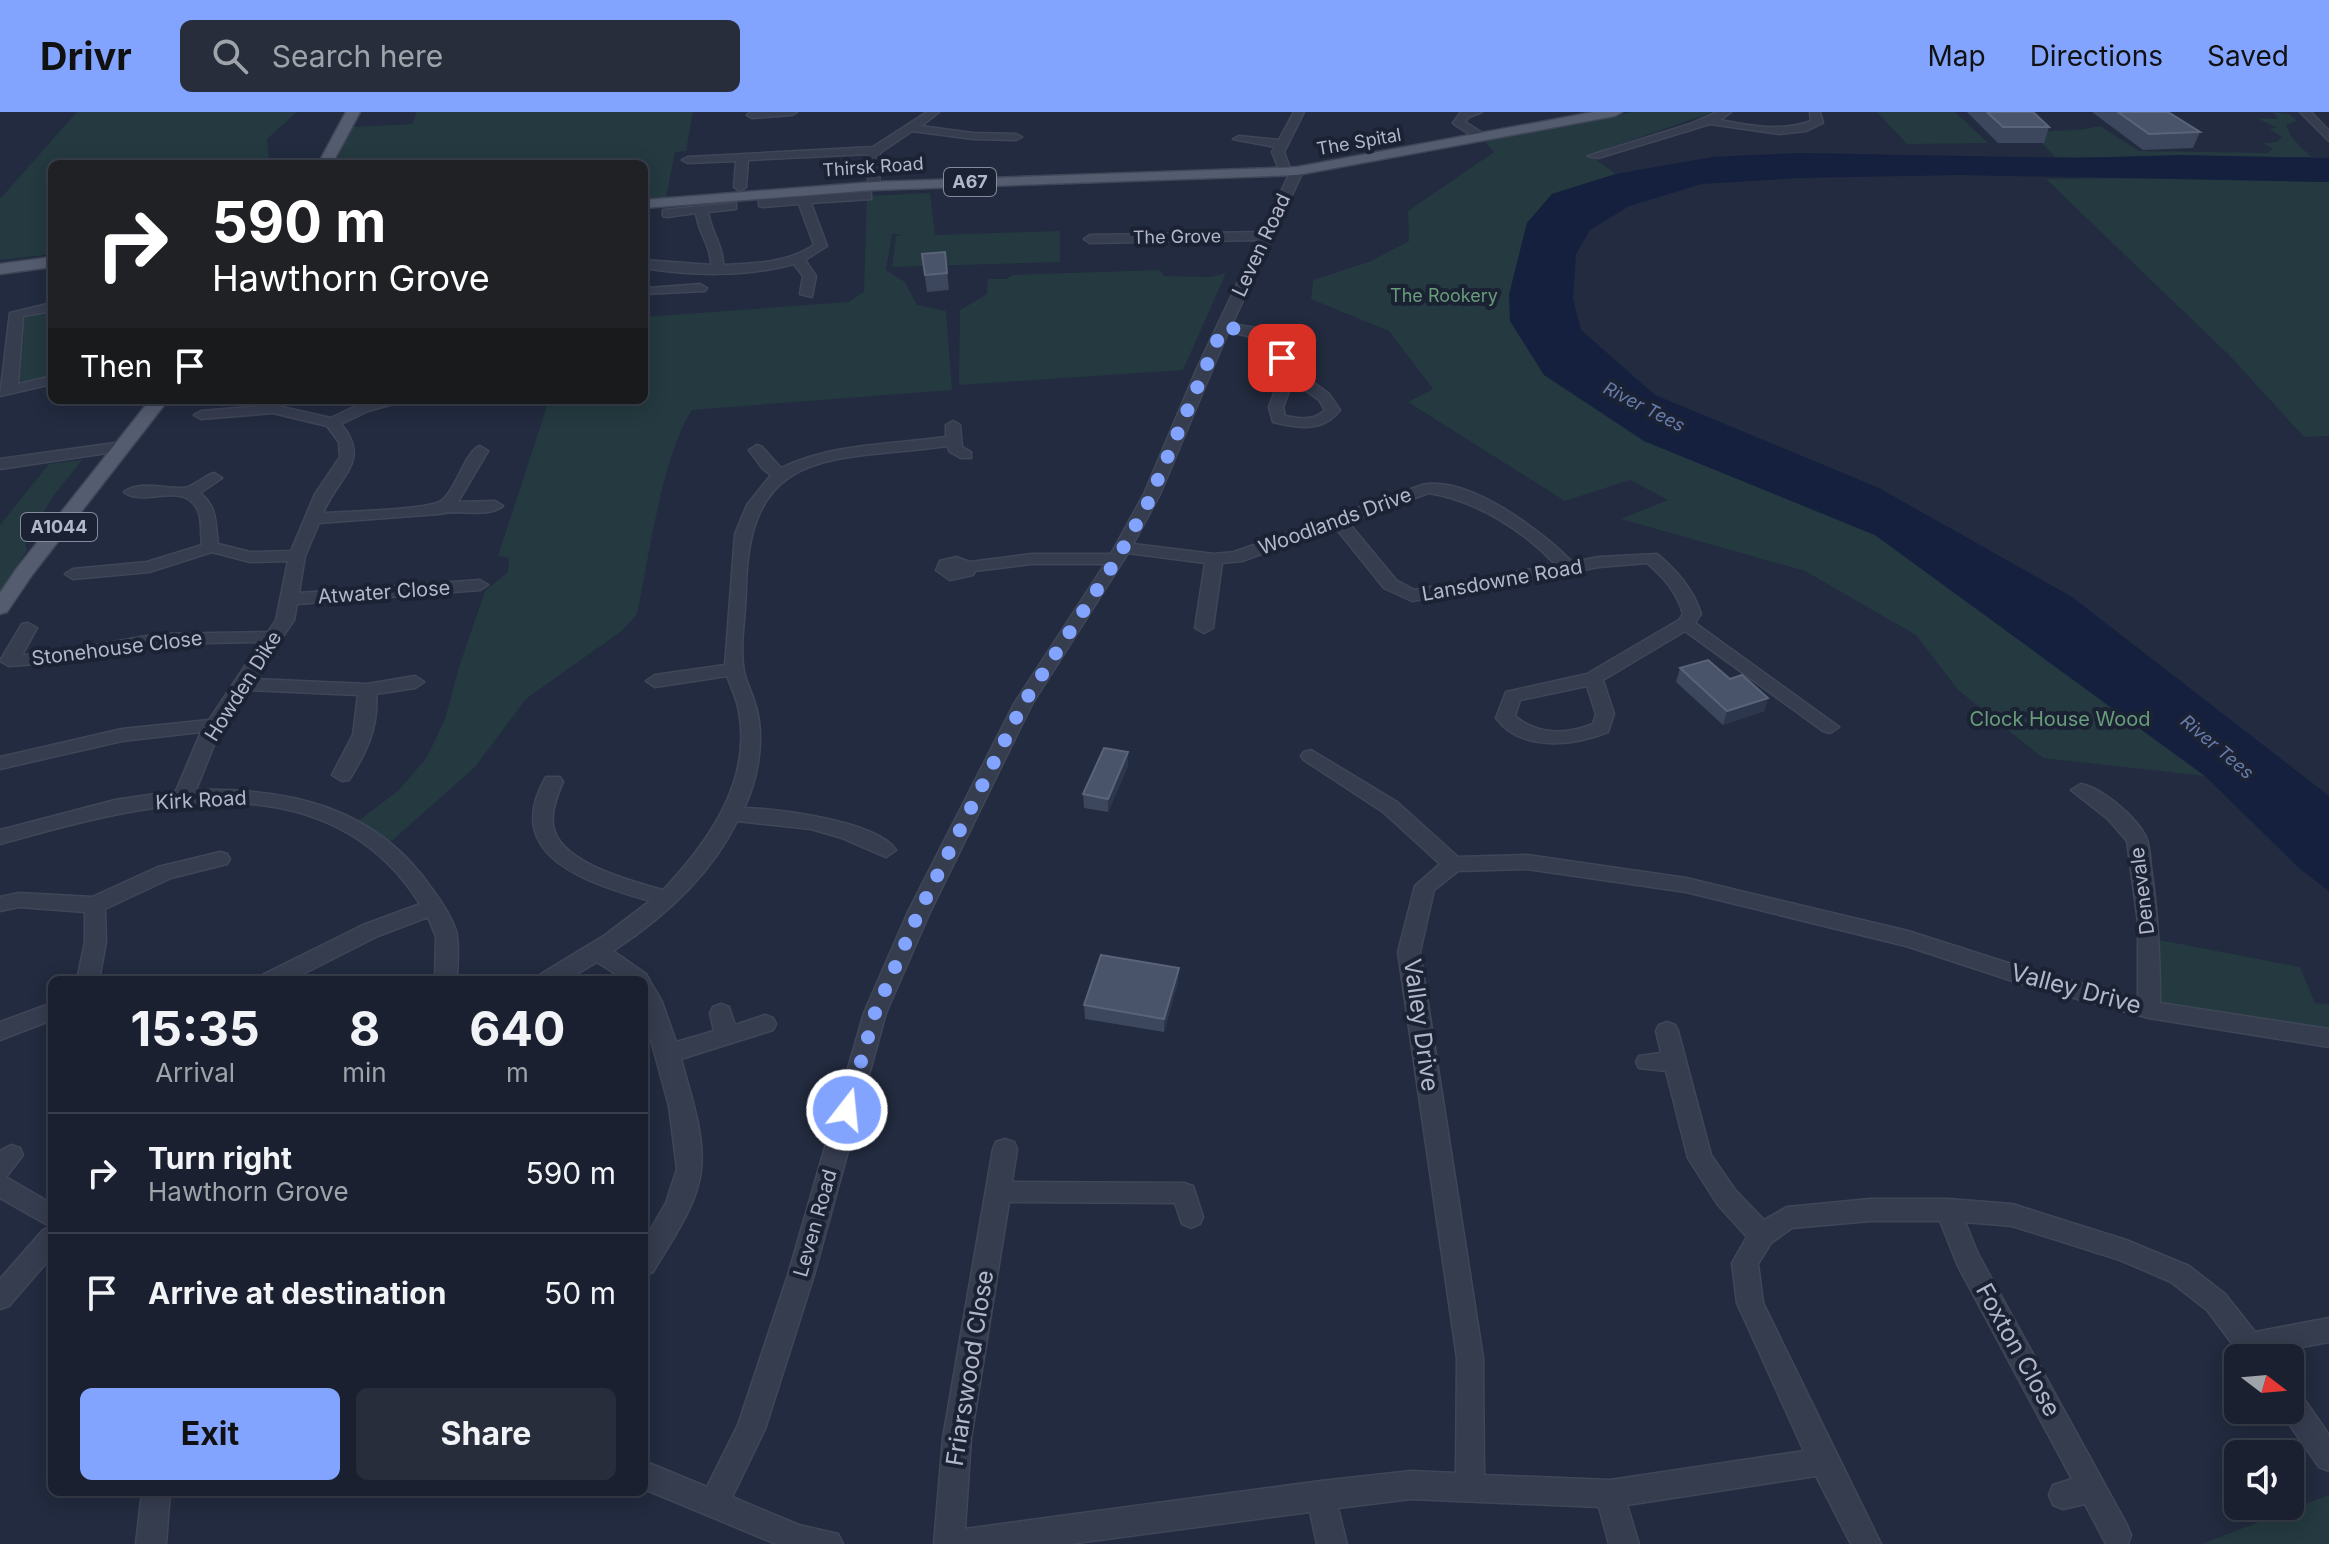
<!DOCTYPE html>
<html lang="en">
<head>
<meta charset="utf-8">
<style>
  body { margin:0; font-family:Inter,sans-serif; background:#272d3b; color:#f1f3f6; height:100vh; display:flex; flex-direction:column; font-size:30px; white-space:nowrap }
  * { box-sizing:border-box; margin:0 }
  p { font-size:26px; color:#9fa3aa }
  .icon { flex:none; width:44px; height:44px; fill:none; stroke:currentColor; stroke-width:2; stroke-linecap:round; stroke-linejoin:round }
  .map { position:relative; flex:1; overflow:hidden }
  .details { position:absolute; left:48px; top:864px; width:600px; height:520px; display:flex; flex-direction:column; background:#1a202f; border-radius:12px; box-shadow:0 4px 20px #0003,0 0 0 2px #383e4b }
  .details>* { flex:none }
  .guide { position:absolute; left:48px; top:48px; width:600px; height:244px; border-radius:12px; box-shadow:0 4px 20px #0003,0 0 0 2px #383e4b; background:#202124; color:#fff; overflow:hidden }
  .needle { width:52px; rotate:106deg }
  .controls { position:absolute; left:2224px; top:1232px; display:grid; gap:16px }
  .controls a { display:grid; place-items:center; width:80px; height:80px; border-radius:12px; background:#1a202f; box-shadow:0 4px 20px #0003,0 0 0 2px #383e4b; font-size:40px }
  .pin { position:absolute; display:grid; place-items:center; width:68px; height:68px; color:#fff; margin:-34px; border-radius:16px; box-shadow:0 4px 12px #0006 }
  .me { position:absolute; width:88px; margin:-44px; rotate:16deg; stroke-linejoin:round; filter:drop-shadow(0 0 6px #0008) }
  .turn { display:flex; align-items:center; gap:28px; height:168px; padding:0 32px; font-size:36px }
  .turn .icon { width:104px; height:104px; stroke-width:2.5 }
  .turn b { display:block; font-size:56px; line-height:68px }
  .then { display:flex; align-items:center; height:76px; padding:0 32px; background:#0003; gap:16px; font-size:30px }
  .eta { display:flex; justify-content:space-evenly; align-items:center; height:136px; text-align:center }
  .eta b { font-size:48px; font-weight:700; line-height:56px }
  .action { display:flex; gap:16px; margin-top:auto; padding:16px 32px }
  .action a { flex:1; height:92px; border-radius:12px; background:#82a4ff; color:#111; font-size:32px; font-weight:700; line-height:92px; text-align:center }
  .action a+a { background:#272d3b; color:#f1f3f6 }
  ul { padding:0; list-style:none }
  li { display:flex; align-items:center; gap:24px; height:120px; padding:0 32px; border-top:2px solid #383e4b }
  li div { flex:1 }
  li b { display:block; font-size:30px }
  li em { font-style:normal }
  header { display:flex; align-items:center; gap:48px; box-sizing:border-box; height:112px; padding:0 40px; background:#82a4ff; color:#111 }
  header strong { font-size:38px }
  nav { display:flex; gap:44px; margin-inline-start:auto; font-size:28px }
  .search { width:560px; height:72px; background:#272d3b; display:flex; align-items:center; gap:20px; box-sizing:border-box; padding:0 28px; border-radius:12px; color:#9fa3aa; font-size:30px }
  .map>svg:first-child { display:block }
  .green { fill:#243a40 }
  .water { fill:#14203e }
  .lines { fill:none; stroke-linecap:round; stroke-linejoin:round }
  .minor-casing { stroke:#3f4658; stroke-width:3 }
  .major-casing { stroke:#3f4658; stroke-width:3 }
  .minor { fill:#363d4f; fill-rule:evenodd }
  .major { fill:#545c6f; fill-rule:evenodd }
  .wall { fill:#3c475e }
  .shaded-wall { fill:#2c364d }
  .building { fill:#49536a; stroke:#596379; stroke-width:2 }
  .route { stroke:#82a4ff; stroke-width:14; stroke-dasharray:0 25.2 }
  .labels { text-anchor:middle; stroke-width:8; stroke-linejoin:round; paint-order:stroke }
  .far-street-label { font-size:18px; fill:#b2b8ca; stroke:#1b2234 }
  .shield { fill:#1b2234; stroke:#858b9d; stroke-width:2 }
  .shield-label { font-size:18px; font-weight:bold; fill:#b2b8ca }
  .far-park-label { font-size:18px; fill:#679d79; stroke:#1b2234 }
  .far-water-label { font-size:18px; font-style:italic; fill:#687dac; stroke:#1b2234 }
  .street-label { font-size:20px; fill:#b2b8ca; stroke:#1b2234 }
  .park-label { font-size:20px; fill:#679d79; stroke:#1b2234 }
  .near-street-label { font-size:24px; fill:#b2b8ca; stroke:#1b2234 }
</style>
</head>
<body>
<header>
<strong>Drivr</strong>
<div class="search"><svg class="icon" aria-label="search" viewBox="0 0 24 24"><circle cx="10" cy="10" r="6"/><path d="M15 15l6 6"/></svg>Search here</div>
<nav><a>Map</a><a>Directions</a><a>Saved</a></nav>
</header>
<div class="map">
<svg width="2329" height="1432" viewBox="0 0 2329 1432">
  <rect width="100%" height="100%" fill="#222b3f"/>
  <g class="green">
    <path d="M77 0H297L267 27 269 46 275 52H52V142L0 148V87Z"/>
    <path d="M417 0H693L686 39 675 40 666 85 644 87V52H335L351 15 412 12Z"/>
    <path d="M1632 0H1713L1589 43 1616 62 1552 82 1527 111 1509 183 1644 329 1875 423 2205 664 2043 646 1958 578 1916 523 1805 459 1621 407 1668 388 1630 368 1565 389 1408 290 1433 277 1389 219 1311 187 1313 168 1371 149 1409 129 1408 99 1494 40 1480 24 1576 13Z"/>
    <path d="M1877 0H1955L1988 31 1907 32Z"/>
    <path d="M2273 0 2289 2 2297 9 2286 13 2292 26 2311 45H2055L2042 31 2041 19 2080 18 2100 14 2139 39 2267 41 2273 37 2263 31 2277 30 2282 25 2269 17 2277 16 2256 6 2278 7Z"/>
    <path d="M2155 66 2329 70V324L2304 325 2232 246 2046 67Z"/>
    <path d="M930 81 935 123 1060 119V150L892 155 896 124 905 123 892 122 886 158 905 170 917 193 946 199 952 278 692 298C662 344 649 446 637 502L623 518 526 587 475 655 386 734 353 713 399 678 427 645 445 607 459 555 485 479 508 460 509 446 498 444 549 288H644V205L848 190 864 180 867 84Z"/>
    <path d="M1160 158 1164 164 1210 165 1226 161 1183 258 959 273 960 198 987 182 988 167H1007L1012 163Z"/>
    <path d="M52 197V265L17 270 20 207 24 203Z"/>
    <path d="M82 348 54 383 25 431 27 438 0 480V413L49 352Z"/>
    <path d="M2149 826 2300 855 2315 891 2329 892V926L2149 898Z"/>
    <path d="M2329 1383V1432H2202Z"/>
  </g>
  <path class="water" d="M1799 41 2075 46 2182 43 2329 46V70L1960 63 1799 66 1702 72 1629 94 1590 118 1576 142 1573 187 1581 218 1655 283 1879 376 2072 485 2329 684V779L2300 757 2205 664 1875 423 1644 329 1544 263 1510 209 1509 183 1527 111 1552 82 1616 62 1712 45Z"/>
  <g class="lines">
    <defs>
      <g id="minor">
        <path d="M751 0H797L792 3 752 6 747 3Z"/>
        <path d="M927 0H939L921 14 973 21 1016 22 1022 25 1016 28 973 27 912 19 881 40 878 45 880 74 874 78 868 74V42L748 48 746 75 740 79 734 75 736 49 688 51 682 48 688 45 873 35Z"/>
        <path d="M1294 0H1304L1284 40 1291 59 1297 55 1303 59 1232 212 1262 217 1279 229 1295 257 1329 282 1340 298C1322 321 1298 316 1273 310L1269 295 1282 260C1266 231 1262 225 1228 220L1160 382 1133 432 1214 442 1234 440 1422 373C1468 363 1542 419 1572 450L1599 445 1657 442C1677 459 1693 477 1701 502L1695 511 1839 615 1830 621 1823 619 1685 519 1603 568 1614 602 1608 620C1573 634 1521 640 1496 606L1506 580 1587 562 1679 508 1683 502C1677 480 1664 466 1647 451L1599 455 1412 489 1384 476 1335 415 1242 449 1222 451 1213 516 1204 521 1195 516 1205 451 1128 441 1032 592 930 800 886 901 814 1163 765 1317 732 1385 799 1413 838 1422 843 1432H776L644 1377V1349L707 1375 738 1313 788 1163 864 901 908 800 1014 592 1105 452H1031L975 459 973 463 950 468 936 458 940 449 956 445 970 450 1031 442H1111L1144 382 1195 261 1258 128 1090 131 1084 127 1090 123 1262 120 1289 63 1280 60 1272 40 1275 35 1233 27 1239 24 1279 28ZM1293 269 1319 288 1325 298C1313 309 1301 307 1285 304L1283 295ZM1429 381C1477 389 1523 418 1556 453L1414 478 1396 468 1348 410ZM1587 574 1596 602 1593 612C1566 623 1537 623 1515 604L1520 588Z"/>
        <path d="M1461 0H1482L1469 5 1465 10 1484 22V26H1476L1455 13 1453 11Z"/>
        <path d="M1717 0H1731L1720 8C1749 14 1783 20 1811 9L1810 0H1820L1823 11 1806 19 1779 22 1710 12 1598 46 1588 44 1690 12Z"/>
        <path d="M2300 0H2311L2329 19V29Z"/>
        <path d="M867 80 871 81V87L811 91 827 134 805 148 816 164 812 185 800 182 803 164 794 152C747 165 692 164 644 156V148L711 153C711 133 698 121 696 101L667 105 663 104V98L736 91V97L708 100C711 120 723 133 723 153 754 152 788 151 814 133L799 92 763 95 759 94V88Z"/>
        <path d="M700 172 707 176 705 179 644 182V177L649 176Z"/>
        <path d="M52 191V199L23 204 18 272 52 264V272L0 284 10 201Z"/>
        <path d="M380 288H407L368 299 341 312C372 349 339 363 323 401 343 400 429 398 441 389 457 377 465 339 480 334L488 339 458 390 495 389 503 394C487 407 458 396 439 402L319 411 305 444 299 481 480 468 488 473 480 478 297 492 294 508 254 567 367 572 415 564 424 570 415 576 376 582C379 615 366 641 349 668L342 669 332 663 353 623 358 583 247 578 220 618 196 678C290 676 376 695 432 777 441 789 451 804 456 819 460 835 457 852 457 868H435L436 825 428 805 378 824 291 868H261L264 862 363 813 420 792C326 642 140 692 0 732V718L115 688 176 679 201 620 122 629 0 657V645L122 617 209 608 261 530 158 532 51 551 9 554 0 549 22 512 28 511 37 516 22 543 51 541 158 522 268 520 276 508 288 449 250 450 212 440 149 460 73 467 65 462 73 457 147 450 202 433C200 421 203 405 196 395 181 370 142 395 124 380 140 368 165 377 184 376 193 375 204 364 214 361L222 366 200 381C218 395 215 412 218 432L250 440 291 439 315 382 340 345 339 330 327 314 273 301 201 307 194 303 201 299 273 293 331 306 358 293Z"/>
        <path d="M953 309 960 313 962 335 971 340V346H961L950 340 947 334C837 350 749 330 746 475 746 503 739 533 744 560 747 572 753 583 756 595 765 627 758 667 744 696 778 697 877 709 896 738L886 745 842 726 811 717 737 709C711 763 663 806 613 839L646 862 662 890 676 930 714 919 710 901 713 895 721 892 729 895 735 913 765 903 773 906 776 912 773 918 681 947C690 981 705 1022 701 1058 697 1094 671 1129 653 1160L644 1163V1129L666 1091 677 1057 669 994 644 902V868H625L597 850 567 868H538L541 862 605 823 650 789C591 772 499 745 546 665H560L563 670C557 683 551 698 553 713 558 751 632 769 663 778L666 775C710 728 752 668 739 599 737 587 731 575 727 564L655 575 646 569 655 563 725 553 735 422 747 393 771 363 763 357 749 338 757 333 762 335 781 356C834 331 890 333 946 325V313Z"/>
        <path d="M122 330 130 335 127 338 0 357V347Z"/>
        <path d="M1311 638 1397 690 1458 745 1527 743 1686 766 1908 819 2027 857 2138 887V810L2127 729 2108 707 2071 678 2081 672C2102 676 2136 705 2146 725 2150 734 2150 746 2151 756 2158 801 2160 845 2160 891L2329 917V935L2149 906 2025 873 1906 834 1686 780 1527 757 1458 759 1434 778 1420 840 1483 1246 1484 1363 1610 1368 1804 1339 1737 1191 1732 1151 1747 1125 1718 1093 1688 1046 1666 959 1639 956 1636 950 1639 944 1661 941 1656 919 1659 913 1667 910 1675 913 1678 919 1711 1043 1736 1079 1764 1108 1787 1095 1870 1087H1948L2012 1092 2126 1128 2189 1154 2225 1182 2255 1220 2329 1206V1230L2270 1241 2272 1246H2243L2207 1198 2171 1170 2120 1148 2012 1114 1965 1110 1978 1142 2127 1413 2131 1423 2128 1432H2106L2085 1392 2063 1397 2053 1393 2049 1383 2053 1373 2072 1367 1958 1154 1940 1109H1870L1792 1116 1771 1131 1758 1152 1763 1191 1881 1432H1851L1816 1364 1627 1393 1639 1432H1609L1599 1395 1411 1387 1338 1396 1347 1432H1317L1310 1400 1069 1432H934L943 1326 993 1037 996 1030 1005 1027 1014 1030 1017 1037 1012 1070 1184 1071 1193 1074 1203 1105 1200 1112 1191 1116 1182 1112 1175 1091 1009 1090 971 1326 965 1417 1321 1369 1411 1359 1456 1361 1457 1246 1398 840 1415 774 1440 752 1383 700 1304 648 1301 644 1304 640Z"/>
        <path d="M220 740 227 742 230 747 227 752 171 766 105 797 106 830 99 868H77L85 830V800L19 795 0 799V785L19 781 92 785 158 755Z"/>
        <path d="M52 891V908L0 928V910Z"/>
        <path d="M11 1033 20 1036 23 1043 6 1065 52 1092V1144L9 1194 0 1197V1167L43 1118 51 1115 0 1086V1039Z"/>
        <path d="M2290 1277 2300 1281 2329 1323V1359L2319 1355 2280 1299 2290 1298Z"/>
        <path d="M142 1380H170L166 1432H136Z"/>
      </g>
      <g id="major">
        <path d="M346 0H360L332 52H318Z"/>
        <path d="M1594 0H1622L1615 4 1297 63 874 78 644 96V88L874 70 1297 55Z"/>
        <path d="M52 145V155L0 162V152Z"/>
        <path d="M150 288H168L32 463 7 500 0 502V481L17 456Z"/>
      </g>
    </defs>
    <use href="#minor" class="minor-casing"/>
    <use href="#major" class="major-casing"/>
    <use href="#minor" class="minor"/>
    <use href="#major" class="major"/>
  </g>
  <g class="wall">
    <path d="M1967 0H2033L2049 15 2044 31H1998Z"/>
    <path d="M2092 0H2168L2200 20 2193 36 2143 38Z"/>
    <path d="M945 140 949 178 927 180 922 142Z"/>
    <path d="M1680 556 1730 567 1768 586 1764 599 1723 613 1676 570Z"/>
    <path d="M1128 654 1108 700 1084 696 1083 682Z"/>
    <path d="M1178 870 1164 920 1085 907 1084 893Z"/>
  </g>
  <g class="shaded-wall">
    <path d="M1768 586 1764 599 1723 613 1727 599Z"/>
    <path d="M1128 640V654L1108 700V687Z"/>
    <path d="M1179 856 1178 870 1164 920V907Z"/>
  </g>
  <g class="building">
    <path d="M1987 0H2033L2049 15H2003Z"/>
    <path d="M2118 0H2168L2200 20 2149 22Z"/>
    <path d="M945 140 947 161 925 163 922 142Z"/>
    <path d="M1708 548 1730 567 1742 563 1768 586 1727 599 1680 556Z"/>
    <path d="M1104 636 1128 640 1108 687 1083 682Z"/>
    <path d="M1101 843 1179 856 1164 907 1084 893Z"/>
  </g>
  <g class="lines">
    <path class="route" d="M847 998 875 901 919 800 1023 592 1117 447 1147 393 1223 215C1249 219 1268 221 1282 246"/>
  </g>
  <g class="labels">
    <g class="far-street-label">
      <text transform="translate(1359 30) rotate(-10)" y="6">The Spital</text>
      <text transform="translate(873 55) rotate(-4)" y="6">Thirsk Road</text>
      <text transform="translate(1177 125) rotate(-1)" y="6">The Grove</text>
    </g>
    <g class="shield">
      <rect x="944" y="56" width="52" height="28" rx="6"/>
      <rect x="21" y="401" width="76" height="28" rx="6"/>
    </g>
    <g class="shield-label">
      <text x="970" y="76">A67</text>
      <text x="59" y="421">A1044</text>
    </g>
    <g class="far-park-label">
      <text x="1444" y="190">The Rookery</text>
    </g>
    <g class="far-water-label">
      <text transform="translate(1644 295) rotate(27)" y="6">River Tees</text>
      <text transform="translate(2217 635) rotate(40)" y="6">River Tees</text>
    </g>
    <g class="street-label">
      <text transform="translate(1261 133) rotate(-65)" y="7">Leven Road</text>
      <text transform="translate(1335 409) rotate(-20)" y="7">Woodlands Drive</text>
      <text transform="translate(1502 468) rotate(-10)" y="7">Lansdowne Road</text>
      <text transform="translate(384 480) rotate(-4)" y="7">Atwater Close</text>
      <text transform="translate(117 536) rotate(-7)" y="7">Stonehouse Close</text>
      <text transform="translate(243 574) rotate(-58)" y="7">Howden Dike</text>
      <text transform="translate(201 688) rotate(-3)" y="7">Kirk Road</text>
      <text transform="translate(2142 779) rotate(-97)" y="7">Denevale</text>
      <text transform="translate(815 1111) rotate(-74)" y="7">Leven Road</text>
    </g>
    <g class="park-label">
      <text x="2060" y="614">Clock House Wood</text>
    </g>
    <g class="near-street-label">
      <text transform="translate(2076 877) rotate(15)" y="8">Valley Drive</text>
      <text transform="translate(1421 913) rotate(82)" y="8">Valley Drive</text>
      <text transform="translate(2018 1238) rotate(61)" y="8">Foxton Close</text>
      <text transform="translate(970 1256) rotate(-81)" y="8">Friarswood Close</text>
    </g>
  </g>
</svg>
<div class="controls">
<a><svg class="needle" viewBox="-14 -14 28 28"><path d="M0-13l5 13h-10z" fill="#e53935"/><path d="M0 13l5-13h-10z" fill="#9fa3aa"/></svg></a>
<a><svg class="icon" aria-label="sound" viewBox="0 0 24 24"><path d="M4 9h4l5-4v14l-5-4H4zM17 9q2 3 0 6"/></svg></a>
</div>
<div class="pin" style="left:1282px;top:246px;background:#d93025"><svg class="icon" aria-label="arrive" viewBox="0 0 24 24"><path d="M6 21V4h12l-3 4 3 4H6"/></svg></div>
<svg class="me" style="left:847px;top:998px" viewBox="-20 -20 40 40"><circle r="17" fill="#82a4ff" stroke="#fff" stroke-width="3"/><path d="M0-11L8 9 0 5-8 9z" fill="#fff"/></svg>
<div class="guide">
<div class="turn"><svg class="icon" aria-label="right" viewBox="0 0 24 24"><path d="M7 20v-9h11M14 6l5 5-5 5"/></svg><div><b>590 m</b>Hawthorn Grove</div></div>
<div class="then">Then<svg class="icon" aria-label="arrive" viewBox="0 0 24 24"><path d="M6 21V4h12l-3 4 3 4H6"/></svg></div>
</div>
<section class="details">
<div class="eta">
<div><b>15:35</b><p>Arrival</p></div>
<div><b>8</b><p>min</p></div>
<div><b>640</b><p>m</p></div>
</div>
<ul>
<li><svg class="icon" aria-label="right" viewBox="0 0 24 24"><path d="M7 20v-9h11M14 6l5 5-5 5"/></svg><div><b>Turn right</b><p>Hawthorn Grove</p></div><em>590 m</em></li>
<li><svg class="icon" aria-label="arrive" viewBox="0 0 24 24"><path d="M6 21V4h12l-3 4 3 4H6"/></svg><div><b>Arrive at destination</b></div><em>50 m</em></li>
</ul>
<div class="action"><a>Exit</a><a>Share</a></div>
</section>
</div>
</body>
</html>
